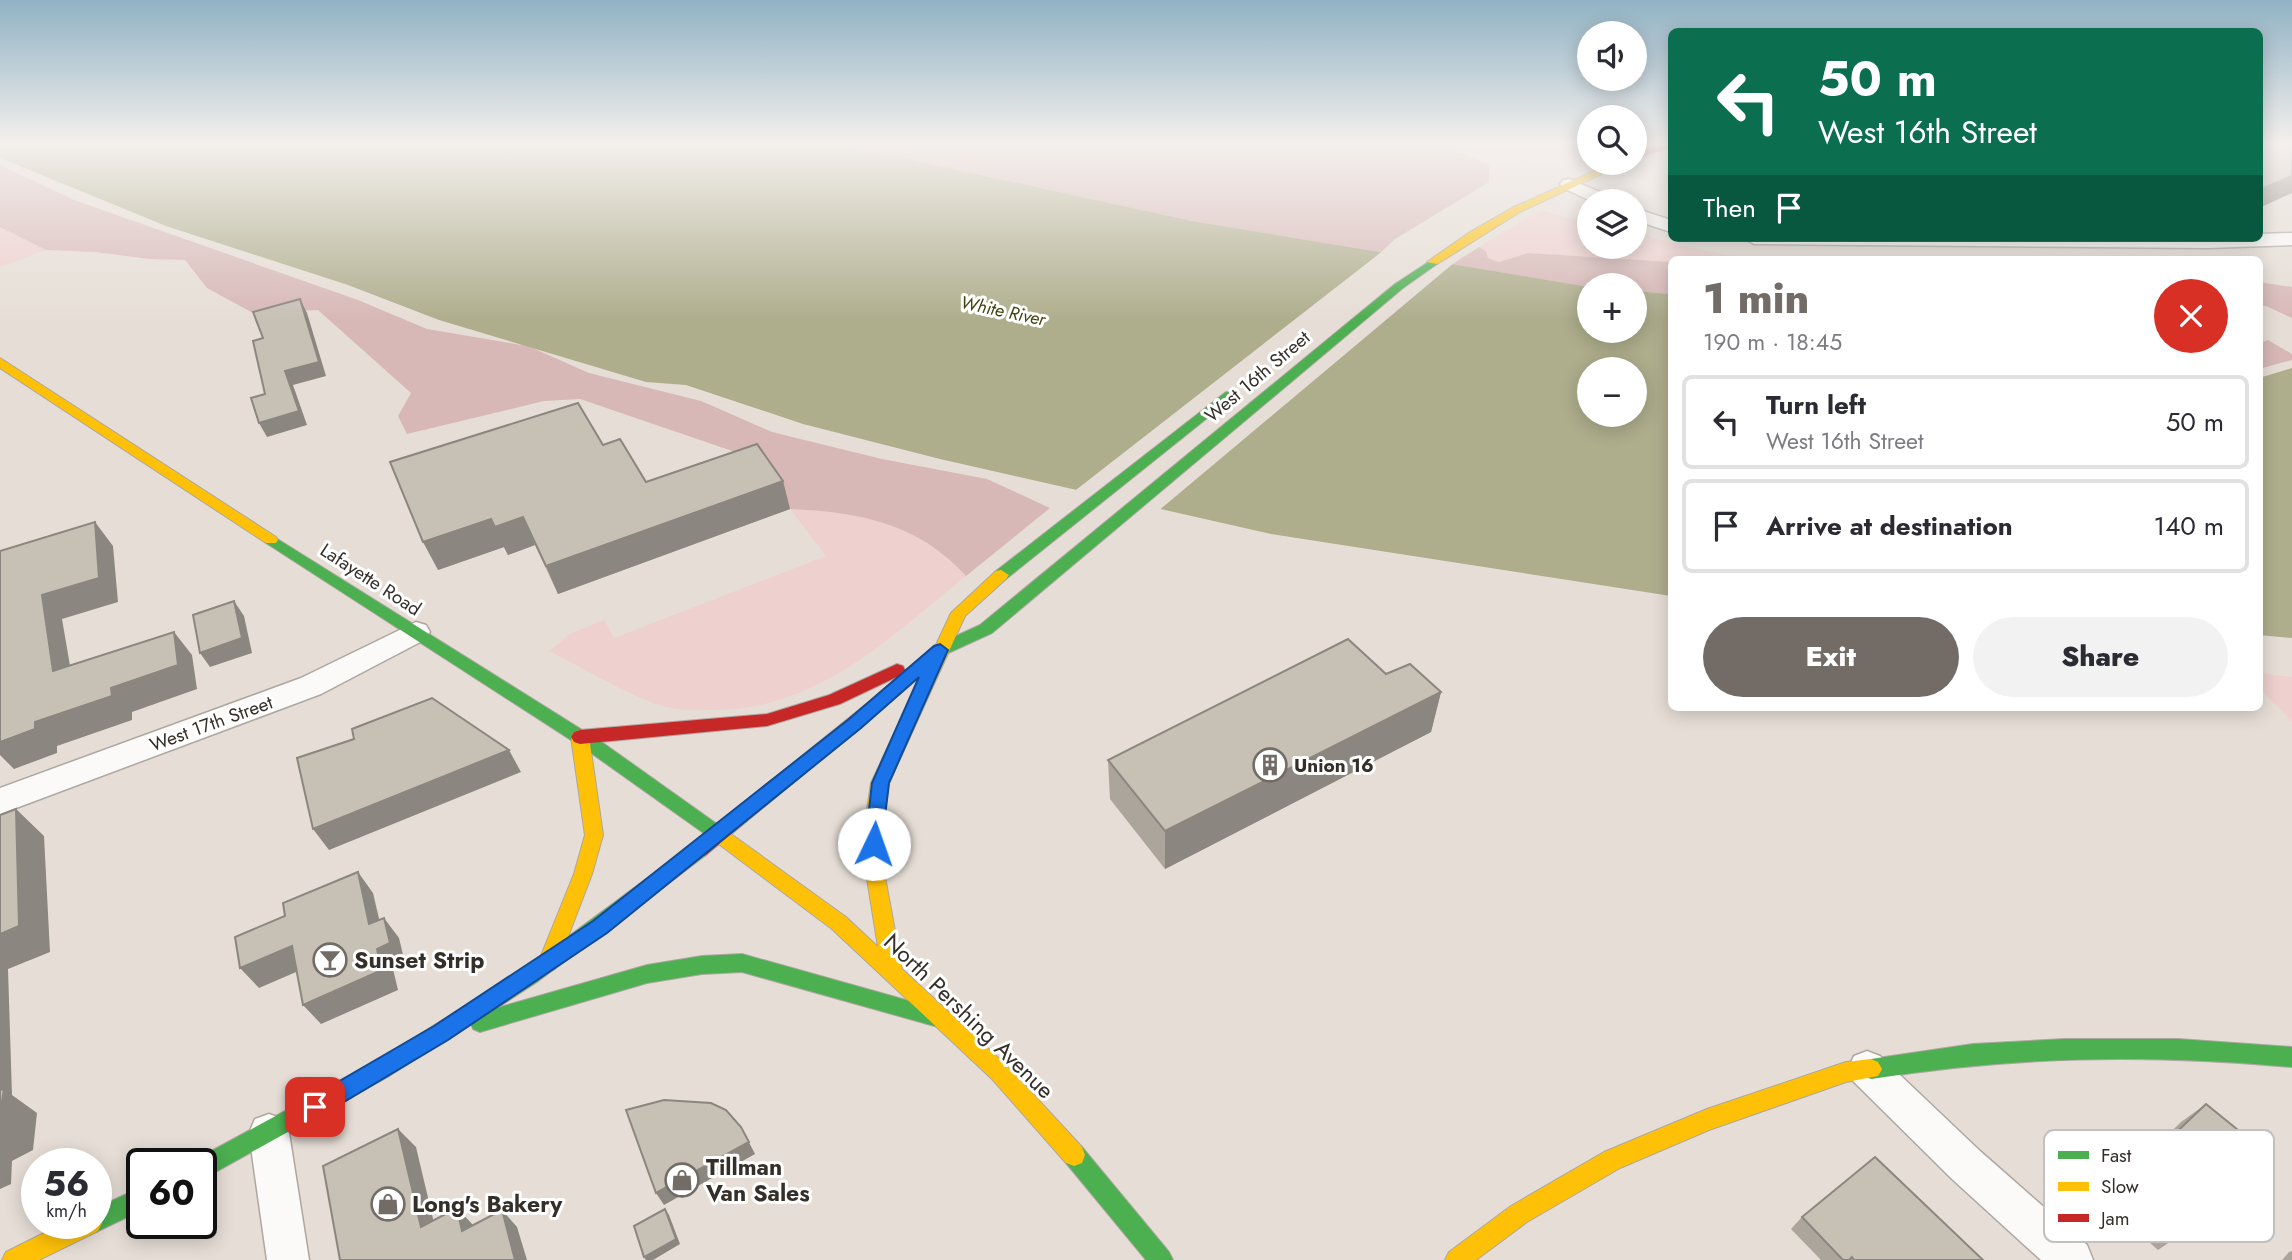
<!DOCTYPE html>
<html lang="en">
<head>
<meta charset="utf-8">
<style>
  body { margin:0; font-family:Jost,sans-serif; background:#f2f2f3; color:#2b2b33; height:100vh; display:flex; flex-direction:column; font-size:26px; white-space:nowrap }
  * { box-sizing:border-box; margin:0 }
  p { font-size:23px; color:#7c7c81 }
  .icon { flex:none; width:38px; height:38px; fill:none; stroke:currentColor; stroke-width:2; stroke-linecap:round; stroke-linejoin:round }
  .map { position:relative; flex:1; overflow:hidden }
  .panel { position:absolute; left:1668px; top:256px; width:595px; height:455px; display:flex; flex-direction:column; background:#fff; border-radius:10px; box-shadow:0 4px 18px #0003 }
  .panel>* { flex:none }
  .hud { position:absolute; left:1668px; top:28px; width:595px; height:214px; border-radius:10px; box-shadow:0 4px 18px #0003; background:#0b6e4f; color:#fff; overflow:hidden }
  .tools { position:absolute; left:1577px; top:21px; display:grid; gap:14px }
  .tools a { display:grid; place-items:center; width:70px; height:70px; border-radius:50%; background:#fff; box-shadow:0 4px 18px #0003; font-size:35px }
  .speed { position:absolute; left:21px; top:1148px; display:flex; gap:14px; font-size:35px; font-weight:700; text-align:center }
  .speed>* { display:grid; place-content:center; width:91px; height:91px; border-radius:50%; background:#fff; box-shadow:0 4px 18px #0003; line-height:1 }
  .speed small { font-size:18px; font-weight:400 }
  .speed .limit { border:4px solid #111; border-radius:10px; background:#fff; color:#111 }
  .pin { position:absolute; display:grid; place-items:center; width:60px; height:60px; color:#fff; margin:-30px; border-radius:14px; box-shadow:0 4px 10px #0006 }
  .me { position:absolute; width:77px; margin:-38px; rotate:3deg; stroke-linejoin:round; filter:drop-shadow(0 0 5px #0008) }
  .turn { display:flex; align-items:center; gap:24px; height:147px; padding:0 35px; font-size:32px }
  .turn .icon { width:91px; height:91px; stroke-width:2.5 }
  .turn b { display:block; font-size:49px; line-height:60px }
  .then { display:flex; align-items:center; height:66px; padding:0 35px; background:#0003; gap:14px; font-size:26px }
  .round { display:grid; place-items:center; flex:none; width:74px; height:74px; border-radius:37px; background:#f2f2f3 }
  .overview { display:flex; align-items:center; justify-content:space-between; height:119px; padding:0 35px }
  h1 { font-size:42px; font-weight:800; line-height:52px; color:#736c66 }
  .primary-button { display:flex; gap:14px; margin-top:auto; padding:14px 35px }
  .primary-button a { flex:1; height:80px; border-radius:42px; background:#736c66; color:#fff; font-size:28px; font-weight:800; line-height:80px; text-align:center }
  .primary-button a+a { background:#f2f2f3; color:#2b2b33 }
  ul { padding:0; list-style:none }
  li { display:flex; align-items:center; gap:21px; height:94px; margin:0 14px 10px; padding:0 21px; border:4px solid #e1e1e2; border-radius:10px }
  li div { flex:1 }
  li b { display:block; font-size:26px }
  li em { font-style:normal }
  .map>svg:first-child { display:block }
  .green { fill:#eed0ce }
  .forest { fill:#d7b8b7 }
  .water { fill:#aeae8d; fill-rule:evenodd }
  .pier { fill:#e6ded6 }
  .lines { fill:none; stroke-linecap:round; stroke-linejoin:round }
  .street-casing { stroke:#ada7a1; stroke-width:3 }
  .fast-casing { stroke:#ada7a1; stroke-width:2 }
  .slow-casing { stroke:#ada7a1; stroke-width:2 }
  .jam-casing { stroke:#ada7a1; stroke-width:2 }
  .street { fill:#fbfaf9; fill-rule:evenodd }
  .fast { fill:#4caf50; fill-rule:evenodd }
  .slow { fill:#ffc107; fill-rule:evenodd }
  .jam { fill:#c62828; fill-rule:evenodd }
  .wall { fill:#aba59c }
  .shaded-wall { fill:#8b867f }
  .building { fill:#c7c0b5; stroke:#8b867f; stroke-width:2 }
  .route { fill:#1a73e8; stroke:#114b97; stroke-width:2 }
  .labels { text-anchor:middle; stroke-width:6; stroke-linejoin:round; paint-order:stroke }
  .far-water-label { font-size:18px; font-style:italic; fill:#434510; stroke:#fff }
  .street-label { font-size:19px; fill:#352f2a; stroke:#fff }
  .poi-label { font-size:19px; font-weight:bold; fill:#352f2a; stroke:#fff; text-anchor:start }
  .near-poi-label { font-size:23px; font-weight:bold; fill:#352f2a; stroke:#fff; text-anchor:start }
  .near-street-label { font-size:23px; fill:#352f2a; stroke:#fff }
  .key { fill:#fff; stroke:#c2c1bf; stroke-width:2 }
  .key-label { font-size:19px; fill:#352f2a }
</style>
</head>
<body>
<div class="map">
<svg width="2292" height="1260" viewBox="0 0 2292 1260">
  <rect width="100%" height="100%" fill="#e6ded6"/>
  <g class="green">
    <path d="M1541 210 1573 219 1589 218V247H1634L1635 232 1678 245 1746 259H1671V262L1528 253 1499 262 1488 258 1486 251 1479 247Z"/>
    <path d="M0 227 46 250 0 267Z"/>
    <path d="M790 509C859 512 918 523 966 576 890 637 817 711 712 710 698 710 683 711 670 708 630 698 586 669 549 651L570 634 604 620 614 638 826 556Z"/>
    <path d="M2259 673 2292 677V721L2259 688Z"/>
  </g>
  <g class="forest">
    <path d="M840 144H1440L1489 165V182L1395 239 1380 253 1192 221Z"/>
    <path d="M0 165 74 200 358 300 427 329 528 346 589 373 701 401 772 432 882 459 987 479 1050 508 966 576C918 523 859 512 790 509L764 472 741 454 580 399 544 401 407 434 398 416 411 393 318 310 253 313 207 288 185 260 149 259 95 252 46 250 0 227Z"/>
    <path d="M1479 247 1486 251 1488 258 1499 262 1528 253 1671 262V294L1635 291 1634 285 1580 286 1451 265Z"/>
    <path d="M2259 282 2292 287V318L2266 306H2259Z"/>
    <path d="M2268 340 2292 354V360L2259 369V343Z"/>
  </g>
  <g class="water">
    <path d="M0 144H840L1192 221 1589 287V331H1634L1635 291 1671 294V596L1271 534 940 459 803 424 686 385 646 382 439 320 348 285 166 226 0 158ZM1589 369H1634V415H1589Z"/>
    <path d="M2292 368V638L2259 635V378Z"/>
  </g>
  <path class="pier" d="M1384 250 1455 262 1157 512 1072 493Z"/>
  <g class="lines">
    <defs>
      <g id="street">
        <path d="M1569 179 1612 197 1614 201H1591L1563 188 1560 184 1563 180Z"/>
        <path d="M1634 208 1671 220V232L1634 220Z"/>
        <path d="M2292 233V245L2208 248 1754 244 1744 238H2259V234Z"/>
        <path d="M416 622 426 625 430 632 426 639 321 694 0 814V788L301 678Z"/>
        <path d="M1867 1051 1880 1056 1980 1151 2087 1245 2093 1260H2041L1952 1179 1854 1082 1848 1069 1854 1056Z"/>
        <path d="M269 1114 283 1119 289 1133 309 1260H267L249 1133 255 1119Z"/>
      </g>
      <g id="fast">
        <path d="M1433 259 1437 260V264L1403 288 992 633 946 654 883 708H871L869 704 871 700 934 646 980 625 1395 284Z"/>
        <path d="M1226 392 1231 393V399L1006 579H996L993 575 996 571Z"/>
        <path d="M271 535 603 743 724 829 727 834 724 839 718 841 712 839 591 753 266 543 264 540 266 537Z"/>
        <path d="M699 842 706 845 708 850 706 855 537 982 497 1008 647 965 702 956 742 954 938 1009 945 1011 948 1018 945 1025 938 1027 742 972 702 974 647 983 480 1032 473 1029 471 1024 389 1076 201 1180V1164H192L193 1161 375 1062 523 970 692 845Z"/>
        <path d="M2064 1039H2178L2292 1047V1067C2147 1054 2015 1056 1871 1079L1864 1076 1860 1069 1864 1062 1871 1059 1973 1044Z"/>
        <path d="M1074 1144 1082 1147 1169 1252 1173 1260H1146L1066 1163 1063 1155 1066 1147Z"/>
        <path d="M142 1187V1210L96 1232 88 1228 86 1223H96V1208Z"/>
      </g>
      <g id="slow">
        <path d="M1612 163H1625L1520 212 1437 264 1427 262 1470 232 1512 208Z"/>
        <path d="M0 358 276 537 278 540 276 543H266L0 368Z"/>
        <path d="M1001 570 1009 575 1006 579 965 616 889 783 883 823V866L902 969 1006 1065 1082 1147 1085 1155 1082 1163 1074 1166 1066 1163 992 1079 832 929 712 839 709 834 712 829 718 827 724 829 846 917 878 947 865 866V823L871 783 951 613 996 571Z"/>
        <path d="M580 730 586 732 589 737 603 835 592 874 558 963 555 969 548 972 541 969 538 963 574 874 585 835 571 737 574 732Z"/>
        <path d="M1871 1059 1878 1062 1882 1069 1878 1076 1846 1082 1709 1130 1620 1168 1527 1222 1476 1260H1445L1449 1252 1511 1206 1604 1152 1707 1109 1846 1062Z"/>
        <path d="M96 1214 102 1223 98 1231 39 1260H2L6 1252 64 1223H96Z"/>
      </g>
      <g id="jam">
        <path d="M1662 144H1671V147L1634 159V153Z"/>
        <path d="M897 664 903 666 905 670 903 674 840 704 767 726 580 744 574 742 571 737 574 732 580 730 767 714 829 695Z"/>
        <path d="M877 698 883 700 885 704 883 708 706 855 699 858 692 855 690 850 692 845 871 700Z"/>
      </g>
    </defs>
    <use href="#street" class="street-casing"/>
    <use href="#fast" class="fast-casing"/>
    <use href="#slow" class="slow-casing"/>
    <use href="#jam" class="jam-casing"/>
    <use href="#street" class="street"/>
    <use href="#fast" class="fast"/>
    <use href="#slow" class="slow"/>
    <use href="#jam" class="jam"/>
  </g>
  <g class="wall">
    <path d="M603 445 646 482 783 481 790 509 558 594 535 545 508 555 504 547 438 570Z"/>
    <path d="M1386 674 1441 692 1431 732 1165 869 1110 799 1108 760Z"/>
    <path d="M2206 1104 2183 1233 2158 1250 2101 1199 2181 1122Z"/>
    <path d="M1802 1217 1983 1260H1821L1791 1229Z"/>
    <path d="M2292 1251V1260H2282L2289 1252Z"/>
  </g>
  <g class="shaded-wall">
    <path d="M2292 176V193L2259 208V190Z"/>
    <path d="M300 299 307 313 326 376 293 385 307 425 267 437 259 423 285 371Z"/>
    <path d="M783 481 790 509 558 594 546 566Z"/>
    <path d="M523 517 535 545 508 555 504 547 438 570 423 542 491 519Z"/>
    <path d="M95 522 113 546 118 602 62 619 75 695 53 671 42 595Z"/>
    <path d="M234 601 244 616 252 653 210 667 200 653Z"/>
    <path d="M174 632 192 655 197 689 132 712V720L57 746V753L14 769 0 755V742L35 722 111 688Z"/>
    <path d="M1441 692 1431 732 1165 869V831Z"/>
    <path d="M509 750 521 772 329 850 313 829Z"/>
    <path d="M16 809 44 836 50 952 8 969 12 1095 37 1113 33 1150 12 1161 11 1184 0 1189V934Z"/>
    <path d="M358 872 373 893 385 944 369 924Z"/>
    <path d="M384 918 399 938 405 963 393 969 398 990 321 1024 303 1005Z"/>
    <path d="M292 946 310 966 259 988 240 968Z"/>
    <path d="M741 1127 755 1154 664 1205 656 1193Z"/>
    <path d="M398 1129 416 1147 439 1244 421 1227Z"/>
    <path d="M457 1208 473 1225 462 1231Z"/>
    <path d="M665 1209 669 1215 680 1244 653 1260H646L644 1257Z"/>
    <path d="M502 1210 517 1227 527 1260H515Z"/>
  </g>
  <g class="building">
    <path d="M2259 144H2292V176L2259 190Z"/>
    <path d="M300 299 319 362 285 371 299 411 259 423 251 398 265 394 253 341 263 338 253 312Z"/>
    <path d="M578 403 603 445 620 439 646 482 757 444 783 481 546 566 523 517 495 527 491 519 423 542 390 462Z"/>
    <path d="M95 522 99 578 42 595 53 671 174 632 178 665 111 688 112 696 35 722V729L0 742V551Z"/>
    <path d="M234 601 242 638 200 653 193 615Z"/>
    <path d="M1348 639 1386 674 1410 664 1441 692 1165 831 1108 760Z"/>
    <path d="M432 698 509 750 313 829 297 758 354 739 352 729Z"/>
    <path d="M16 809 19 926 0 934V815Z"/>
    <path d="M358 872 369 924 384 918 390 943 377 949 382 970 303 1005 292 946 240 968 235 937 285 916 283 903Z"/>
    <path d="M4 1089 0 1114V1090Z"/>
    <path d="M664 1100 711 1103 726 1110 741 1127 749 1142 656 1193 626 1110Z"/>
    <path d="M2206 1104 2264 1151 2183 1233 2124 1182Z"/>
    <path d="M398 1129 421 1227 457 1208 462 1231 502 1210 515 1260H340L323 1166Z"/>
    <path d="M1875 1157 1983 1260H1854L1852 1257 1849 1260H1843L1802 1217Z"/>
    <path d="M665 1209 676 1239 644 1257 634 1226Z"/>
  </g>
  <linearGradient id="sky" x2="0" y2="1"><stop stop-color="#91b2c4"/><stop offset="0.45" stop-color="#f4f0ed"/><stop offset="1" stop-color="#f4f0ed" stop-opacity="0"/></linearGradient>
  <rect width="2292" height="320" fill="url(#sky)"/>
  <path class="route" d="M940 644 948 650 889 783 881 850 874 852 868 850 865 844 872 783 919 677 861 728 607 933 448 1040 322 1115 315 1118 307 1115 304 1107 307 1100 434 1026 593 921 849 719 934 646Z"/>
  <defs>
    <symbol id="building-ring" viewBox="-11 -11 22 22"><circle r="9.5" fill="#fff" stroke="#736c66" stroke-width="1.5"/><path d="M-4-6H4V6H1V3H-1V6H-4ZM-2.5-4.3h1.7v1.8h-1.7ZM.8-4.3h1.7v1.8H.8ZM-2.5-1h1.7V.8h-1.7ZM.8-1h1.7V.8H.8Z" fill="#736c66"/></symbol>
    <symbol id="bar-ring" viewBox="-11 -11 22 22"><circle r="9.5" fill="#fff" stroke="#736c66" stroke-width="1.5"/><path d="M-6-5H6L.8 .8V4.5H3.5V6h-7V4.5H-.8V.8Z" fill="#736c66"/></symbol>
    <symbol id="shop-ring" viewBox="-11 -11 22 22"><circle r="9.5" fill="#fff" stroke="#736c66" stroke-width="1.5"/><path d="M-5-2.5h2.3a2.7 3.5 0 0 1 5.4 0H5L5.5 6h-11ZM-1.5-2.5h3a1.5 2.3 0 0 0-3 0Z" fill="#736c66"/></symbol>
  </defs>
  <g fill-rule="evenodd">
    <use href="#building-ring" x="1251" y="746" width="38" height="38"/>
    <use href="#bar-ring" x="311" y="941" width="38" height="38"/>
    <use href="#shop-ring" x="663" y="1161" width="38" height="38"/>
    <use href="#shop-ring" x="369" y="1185" width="38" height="38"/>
  </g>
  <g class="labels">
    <g class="far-water-label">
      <text transform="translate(1003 311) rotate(12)" y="6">White River</text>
    </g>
    <g class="street-label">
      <text transform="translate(1257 376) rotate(-40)" y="7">West 16th Street</text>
      <text transform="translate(371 579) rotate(33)" y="7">Lafayette Road</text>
      <text transform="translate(211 723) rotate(-20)" y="7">West 17th Street</text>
    </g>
    <g class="poi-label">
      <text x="1294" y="772">Union 16</text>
    </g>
    <g class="near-poi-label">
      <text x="354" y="968">Sunset Strip</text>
      <text x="706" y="1175">Tillman<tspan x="706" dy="26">Van Sales</tspan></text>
      <text x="412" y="1212">Long's Bakery</text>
    </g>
    <g class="near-street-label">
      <text transform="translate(969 1016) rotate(44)" y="8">North Pershing Avenue</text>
    </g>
  </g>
  <rect x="2044" y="1130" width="230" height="112" rx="10" class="key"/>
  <rect x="2058" y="1151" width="31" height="8" fill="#4caf50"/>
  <rect x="2058" y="1182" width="31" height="9" fill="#ffc107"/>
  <rect x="2058" y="1214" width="31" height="8" fill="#c62828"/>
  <g class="key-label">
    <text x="2101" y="1162">Fast</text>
    <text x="2101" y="1193">Slow</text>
    <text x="2101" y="1225">Jam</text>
  </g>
</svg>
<div class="tools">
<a><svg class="icon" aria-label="sound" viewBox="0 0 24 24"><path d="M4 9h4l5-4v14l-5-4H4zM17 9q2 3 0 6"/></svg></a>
<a><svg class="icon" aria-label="search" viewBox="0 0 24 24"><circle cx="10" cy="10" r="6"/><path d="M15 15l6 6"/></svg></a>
<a><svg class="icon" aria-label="layers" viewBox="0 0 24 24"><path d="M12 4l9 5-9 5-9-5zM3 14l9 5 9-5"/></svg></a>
<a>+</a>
<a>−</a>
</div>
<div class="speed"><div>56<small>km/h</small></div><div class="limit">60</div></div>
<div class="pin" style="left:315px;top:1107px;background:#d93025"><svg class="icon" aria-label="arrive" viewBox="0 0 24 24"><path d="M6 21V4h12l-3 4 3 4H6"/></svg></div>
<svg class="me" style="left:874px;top:844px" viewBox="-20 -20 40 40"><circle r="19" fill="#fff"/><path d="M0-13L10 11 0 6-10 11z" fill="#1a73e8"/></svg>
<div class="hud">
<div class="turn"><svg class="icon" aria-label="left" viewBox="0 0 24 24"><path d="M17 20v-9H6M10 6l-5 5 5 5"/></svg><div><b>50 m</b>West 16th Street</div></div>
<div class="then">Then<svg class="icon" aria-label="arrive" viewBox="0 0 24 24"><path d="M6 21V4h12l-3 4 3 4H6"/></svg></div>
</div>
<section class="panel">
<div class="overview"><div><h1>1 min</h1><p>190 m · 18:45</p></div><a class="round" style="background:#d93025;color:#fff"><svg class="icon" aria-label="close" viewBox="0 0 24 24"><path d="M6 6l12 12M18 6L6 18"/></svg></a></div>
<ul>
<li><svg class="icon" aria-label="left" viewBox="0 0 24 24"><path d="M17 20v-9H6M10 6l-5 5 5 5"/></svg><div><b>Turn left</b><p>West 16th Street</p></div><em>50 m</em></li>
<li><svg class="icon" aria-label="arrive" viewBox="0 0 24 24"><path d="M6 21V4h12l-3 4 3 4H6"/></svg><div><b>Arrive at destination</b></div><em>140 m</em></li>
</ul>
<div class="primary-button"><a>Exit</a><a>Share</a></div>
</section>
</div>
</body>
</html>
